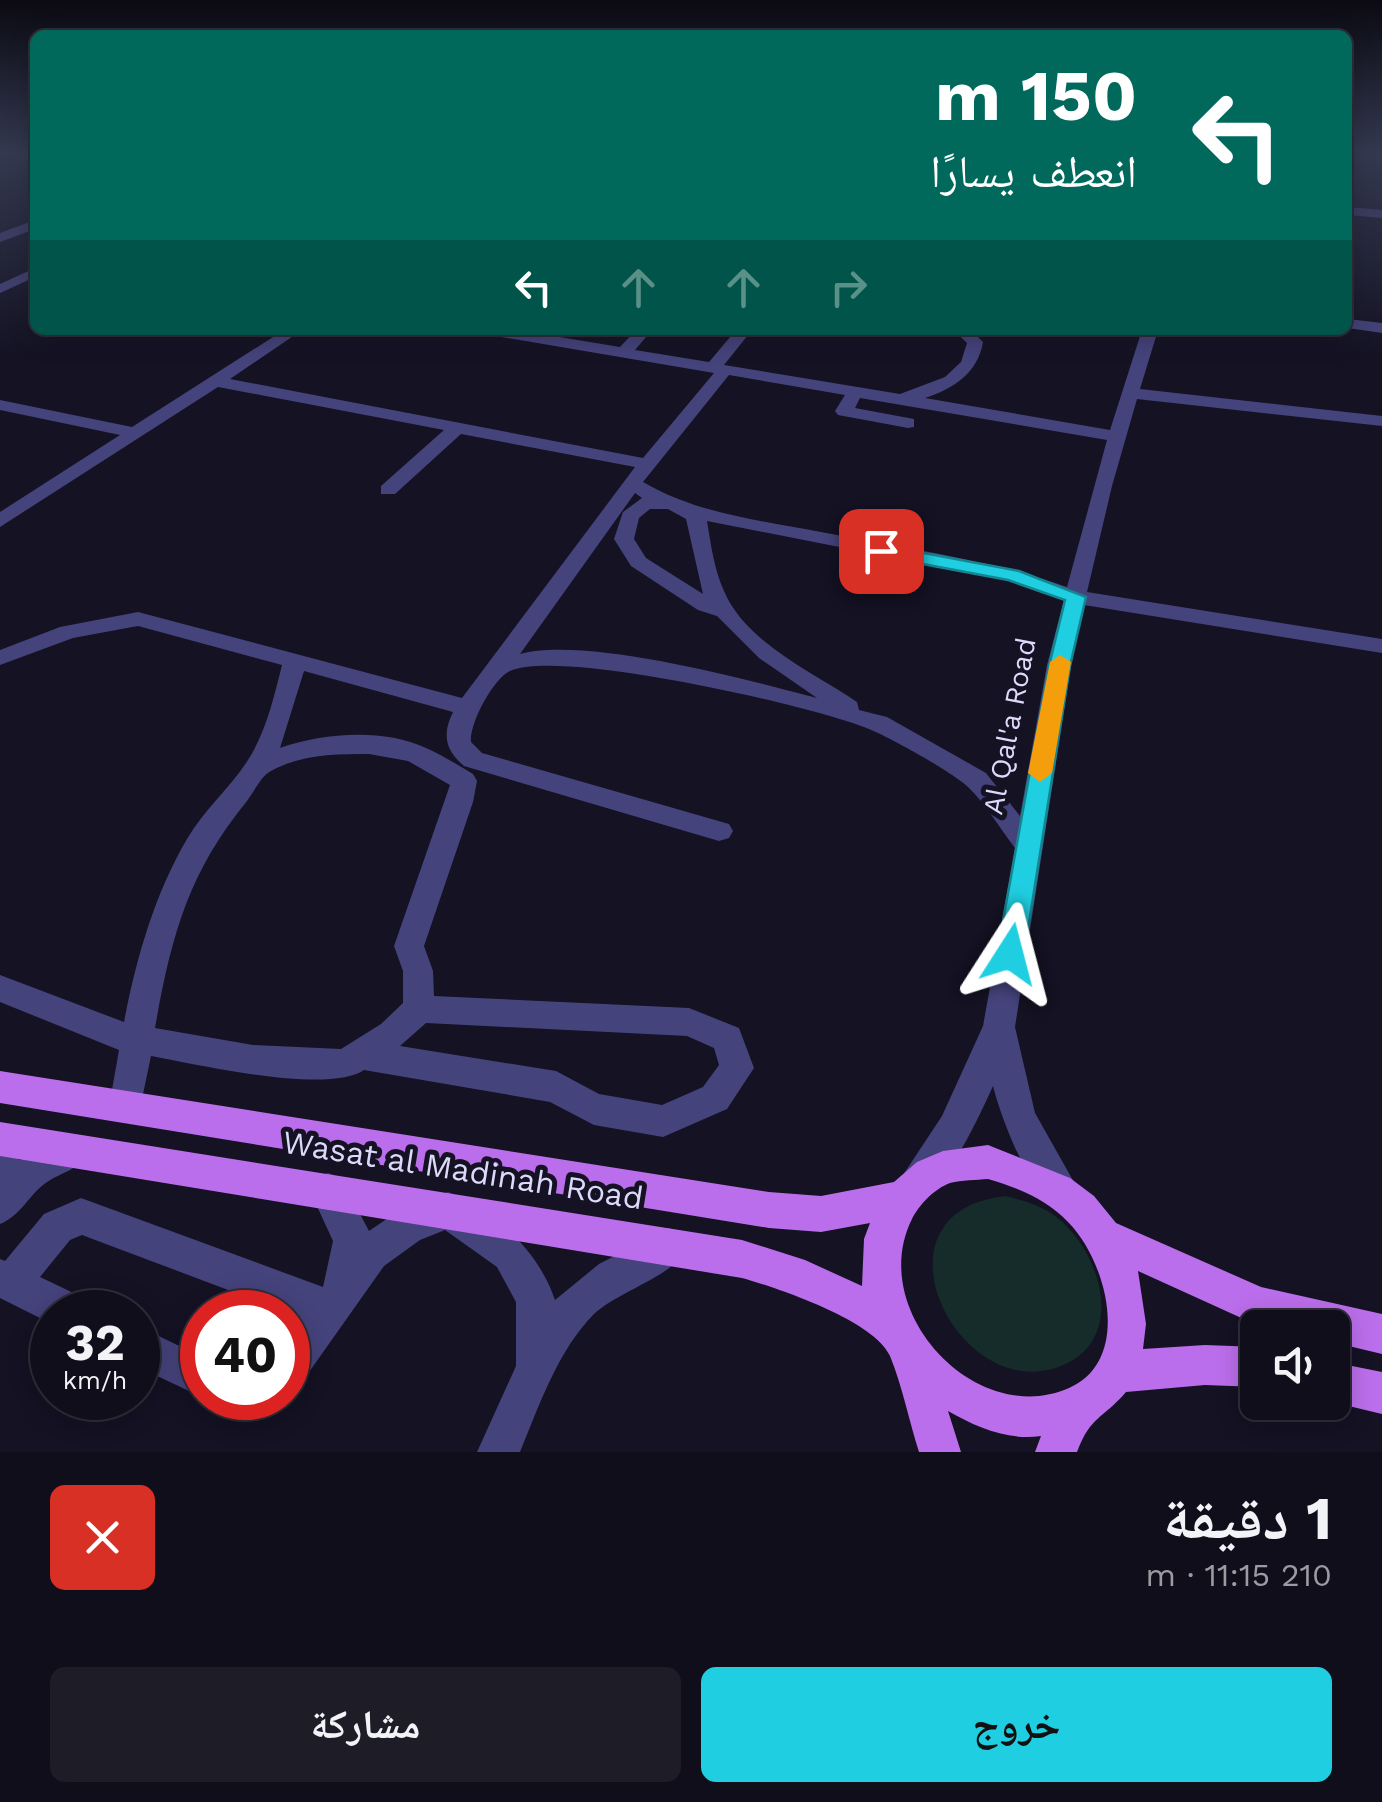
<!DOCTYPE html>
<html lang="ar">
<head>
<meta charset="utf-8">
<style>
  body { margin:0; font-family:"Work Sans","Noto Naskh Arabic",sans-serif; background:#1d1c27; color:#f1f3f6; direction:rtl; height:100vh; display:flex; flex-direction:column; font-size:38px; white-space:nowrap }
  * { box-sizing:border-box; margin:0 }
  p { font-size:32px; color:#9b9ca2 }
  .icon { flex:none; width:55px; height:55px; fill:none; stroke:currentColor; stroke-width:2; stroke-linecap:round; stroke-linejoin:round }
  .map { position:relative; height:1452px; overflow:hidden; direction:ltr }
  .side { display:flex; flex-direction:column; background:#0f0e1a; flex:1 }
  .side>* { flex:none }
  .top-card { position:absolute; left:30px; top:30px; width:1322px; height:305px; border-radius:15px; box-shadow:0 5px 25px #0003,0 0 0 2px #2f2e39; direction:rtl; background:#00695c; color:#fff; overflow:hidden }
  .tools { position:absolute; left:1240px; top:1310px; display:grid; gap:20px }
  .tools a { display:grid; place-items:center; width:110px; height:110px; border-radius:15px; background:#0f0e1a; box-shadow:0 5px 25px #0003,0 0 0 2px #2f2e39; font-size:50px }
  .speed { position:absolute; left:30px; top:1290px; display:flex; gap:20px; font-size:50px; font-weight:700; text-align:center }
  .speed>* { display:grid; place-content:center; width:130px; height:130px; border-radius:50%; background:#0f0e1a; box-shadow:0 5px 25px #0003,0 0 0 2px #2f2e39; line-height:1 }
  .speed small { font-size:25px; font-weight:400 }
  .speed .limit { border:15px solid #d22; background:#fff; color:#111 }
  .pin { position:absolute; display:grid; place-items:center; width:85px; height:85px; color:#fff; margin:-42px; border-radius:20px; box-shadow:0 5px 15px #0006 }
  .me { position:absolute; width:110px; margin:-55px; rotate:9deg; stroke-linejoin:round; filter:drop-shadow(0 0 8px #0008) }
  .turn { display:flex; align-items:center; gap:35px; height:210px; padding:0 50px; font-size:45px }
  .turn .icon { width:130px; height:130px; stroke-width:2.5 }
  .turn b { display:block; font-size:70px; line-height:85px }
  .lanes { display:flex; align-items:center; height:95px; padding:0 50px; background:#0003; justify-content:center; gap:50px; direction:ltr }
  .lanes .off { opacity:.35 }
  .round { display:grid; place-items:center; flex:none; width:105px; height:105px; border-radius:15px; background:#1d1c27 }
  .headline { display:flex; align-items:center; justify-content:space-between; height:170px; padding:0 50px }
  h1 { font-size:60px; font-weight:700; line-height:75px }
  .button { display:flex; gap:20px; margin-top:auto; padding:20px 50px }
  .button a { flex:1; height:115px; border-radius:15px; background:#1fcee0; color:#111; font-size:40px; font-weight:700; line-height:115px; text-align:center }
  .button a+a { background:#1d1c27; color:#f1f3f6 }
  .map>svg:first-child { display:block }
  .green { fill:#152c2b }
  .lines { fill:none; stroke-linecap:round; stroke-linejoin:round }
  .minor { fill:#45437c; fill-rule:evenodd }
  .major { fill:#bb6eeb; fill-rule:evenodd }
  .route { fill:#1fcee0; stroke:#148692; stroke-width:2.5 }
  .slow { fill:#f59e0b }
  .labels { text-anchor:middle; stroke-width:10; stroke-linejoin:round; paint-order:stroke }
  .street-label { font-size:28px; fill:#dcd9fa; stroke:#141223 }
  .near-street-label { font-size:32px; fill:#dcd9fa; stroke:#141223 }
</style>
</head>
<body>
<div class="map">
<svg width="1382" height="1452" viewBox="0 0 1382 1452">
  <rect width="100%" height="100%" fill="#141223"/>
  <path class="green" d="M1006 1196C1024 1201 1040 1205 1055 1216 1100 1249 1129 1339 1061 1366 957 1407 862 1211 1006 1196Z"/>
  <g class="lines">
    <g class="minor">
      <path d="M2 154 35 155V161Z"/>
      <path d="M1348 207 1382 210V218L1348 215Z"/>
      <path d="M35 220V229L0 242V233Z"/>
      <path d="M35 268V277L0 293V284Z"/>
      <path d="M1348 319 1382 323V333L1348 328Z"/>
      <path d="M284 330H302L230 379 643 458 714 373 490 335 482 330H517L620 347 636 330H652L635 350 709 362 736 330H752L724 365 900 394 945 377 961 362 967 343 954 330H971L983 342C978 373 953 389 925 398L1110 430 1142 330H1158L1140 389 1382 416V426L1137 399 1112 486 1087 592 1382 639V653L1084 605 1071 665 1015 1027 1035 1113 1079 1191 1074 1204 1061 1209C1030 1196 1001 1118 993 1086 979 1117 948 1186 917 1199L904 1194 899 1181 942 1116 983 1026 1015 848C1000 829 986 804 968 787 952 772 891 738 869 729 814 706 559 648 510 671 493 679 469 724 471 742L482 753 729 824 733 831 729 838 719 841 464 766C445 750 442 734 453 712L304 671 280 748C323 733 383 728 426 748 442 755 458 765 473 774L477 781 473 802 424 946 433 971 434 996 689 1008 739 1028 754 1068 727 1109 663 1137 594 1125 550 1102 364 1070C327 1095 196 1064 151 1056L138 1118 126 1123 114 1118 109 1107 119 1050 0 1002V975L124 1022C136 960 154 895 187 839 204 810 230 788 248 760 266 732 274 697 282 665L138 626 73 638 0 665V650L60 627 138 612 462 698 635 467 461 434 395 494H381V486L444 430 218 387 0 527V512L120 435 0 410V400L132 427ZM729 375 845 395 835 411 838 415 908 428 914 427V419L855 408 860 398 1107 440 1067 587C982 558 892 546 805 529 750 519 692 511 643 482ZM635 493 642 498 623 512 614 539 631 566 698 610 717 616 759 658 817 698C749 680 586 636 520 654ZM650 509H668L686 519 703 594 646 558 634 539 639 518ZM707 521 1007 580 1064 600 1047 665 1020 816 986 773 887 717 859 710 857 702C813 672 746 643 724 591 714 569 711 545 707 521ZM369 754 408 761 450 785 394 946 403 971V1003L381 1024 341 1049 253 1045 155 1028C171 937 188 873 247 801 254 792 261 776 271 771 302 754 335 754 369 754ZM426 1023 687 1036 714 1048 719 1065 703 1087 662 1105 599 1094 556 1071 400 1046Z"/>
      <path d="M71 1134 83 1139 89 1151C80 1171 59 1172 43 1185 27 1198 20 1216 0 1224V1140L13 1145 19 1160Z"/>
      <path d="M328 1173 341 1178 369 1231 394 1214 448 1192C496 1212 538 1250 555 1300L599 1264 669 1228 682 1234 688 1247C676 1275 619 1291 594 1314 558 1350 539 1406 520 1452H477L516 1366V1302L497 1267 445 1230 420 1240 384 1266 302 1382 288 1388V1335L300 1317 82 1235 70 1240 40 1277 84 1298 89 1312H52V1324L0 1298V1259L5 1261 44 1214 81 1198 323 1287 333 1241 310 1191 315 1178Z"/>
      <path d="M138 1326 202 1357 204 1398 138 1367Z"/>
    </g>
    <g class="major">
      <path d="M0 1071 769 1192 821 1196 894 1182 917 1162 943 1151 988 1145 1070 1178 1094 1196 1116 1223 1261 1287 1382 1314V1354L1332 1342V1328L1259 1326 1138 1271 1146 1324 1143 1349 1205 1345 1258 1347V1387L1205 1385 1126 1392C1102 1420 1091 1415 1077 1452H1035L1041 1436C1008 1441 976 1427 948 1411L961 1452H919C909 1421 902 1385 890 1356 875 1321 778 1288 742 1278L0 1156V1122L742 1240 805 1260 862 1286 864 1239 870 1223 821 1232 769 1228 0 1103ZM988 1179C1018 1188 1046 1199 1068 1222 1107 1261 1133 1360 1069 1388 976 1429 866 1311 912 1219 919 1205 934 1189 950 1183 962 1180 976 1180 988 1179Z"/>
      <path d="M1332 1362 1382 1372V1414L1332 1402Z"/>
    </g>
  </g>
  <linearGradient id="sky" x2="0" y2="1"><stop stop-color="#0b0a13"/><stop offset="0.43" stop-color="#343950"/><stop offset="1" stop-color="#343950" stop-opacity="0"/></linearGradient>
  <rect width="1382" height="357" fill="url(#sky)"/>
  <path class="route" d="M881 545 1019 571 1086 597 1070 666 1024 954 1020 962 1010 965 1001 962 997 954 1049 666 1065 600 1008 580 875 555 872 551Z"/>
  <path class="slow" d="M1060 655 1071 662 1052 773 1040 782 1028 773 1050 662Z"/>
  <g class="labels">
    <g class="street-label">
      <text transform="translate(1009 726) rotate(-79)" y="10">Al Qal'a Road</text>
    </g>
    <g class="near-street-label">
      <text transform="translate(463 1170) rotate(9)" y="11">Wasat al Madinah Road</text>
    </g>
  </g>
</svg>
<div class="tools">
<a><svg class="icon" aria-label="sound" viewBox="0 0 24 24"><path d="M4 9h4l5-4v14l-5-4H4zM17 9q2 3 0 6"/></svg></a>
</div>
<div class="speed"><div>32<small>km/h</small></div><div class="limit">40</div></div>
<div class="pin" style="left:881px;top:551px;background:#d93025"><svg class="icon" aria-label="arrive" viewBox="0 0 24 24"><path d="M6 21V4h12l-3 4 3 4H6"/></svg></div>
<svg class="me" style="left:1010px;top:954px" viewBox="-20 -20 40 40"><path d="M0-17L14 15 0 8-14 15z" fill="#1fcee0" stroke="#fff" stroke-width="4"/></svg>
<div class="top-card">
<div class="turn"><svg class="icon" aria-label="left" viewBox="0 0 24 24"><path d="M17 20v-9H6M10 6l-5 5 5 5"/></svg><div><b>150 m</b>انعطف يسارًا</div></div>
<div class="lanes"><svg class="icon" aria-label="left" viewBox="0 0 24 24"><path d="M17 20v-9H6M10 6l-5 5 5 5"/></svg><svg class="icon off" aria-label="ahead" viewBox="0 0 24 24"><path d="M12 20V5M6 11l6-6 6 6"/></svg><svg class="icon off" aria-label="ahead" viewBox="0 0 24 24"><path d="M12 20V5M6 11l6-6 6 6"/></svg><svg class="icon off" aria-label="right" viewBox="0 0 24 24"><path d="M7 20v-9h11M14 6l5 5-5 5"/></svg></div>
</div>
</div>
<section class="side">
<div class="headline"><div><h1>1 دقيقة</h1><p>210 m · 11:15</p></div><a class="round" style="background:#d93025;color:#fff"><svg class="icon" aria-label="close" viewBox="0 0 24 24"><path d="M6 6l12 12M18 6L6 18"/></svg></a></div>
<div class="button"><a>خروج</a><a>مشاركة</a></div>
</section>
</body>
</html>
